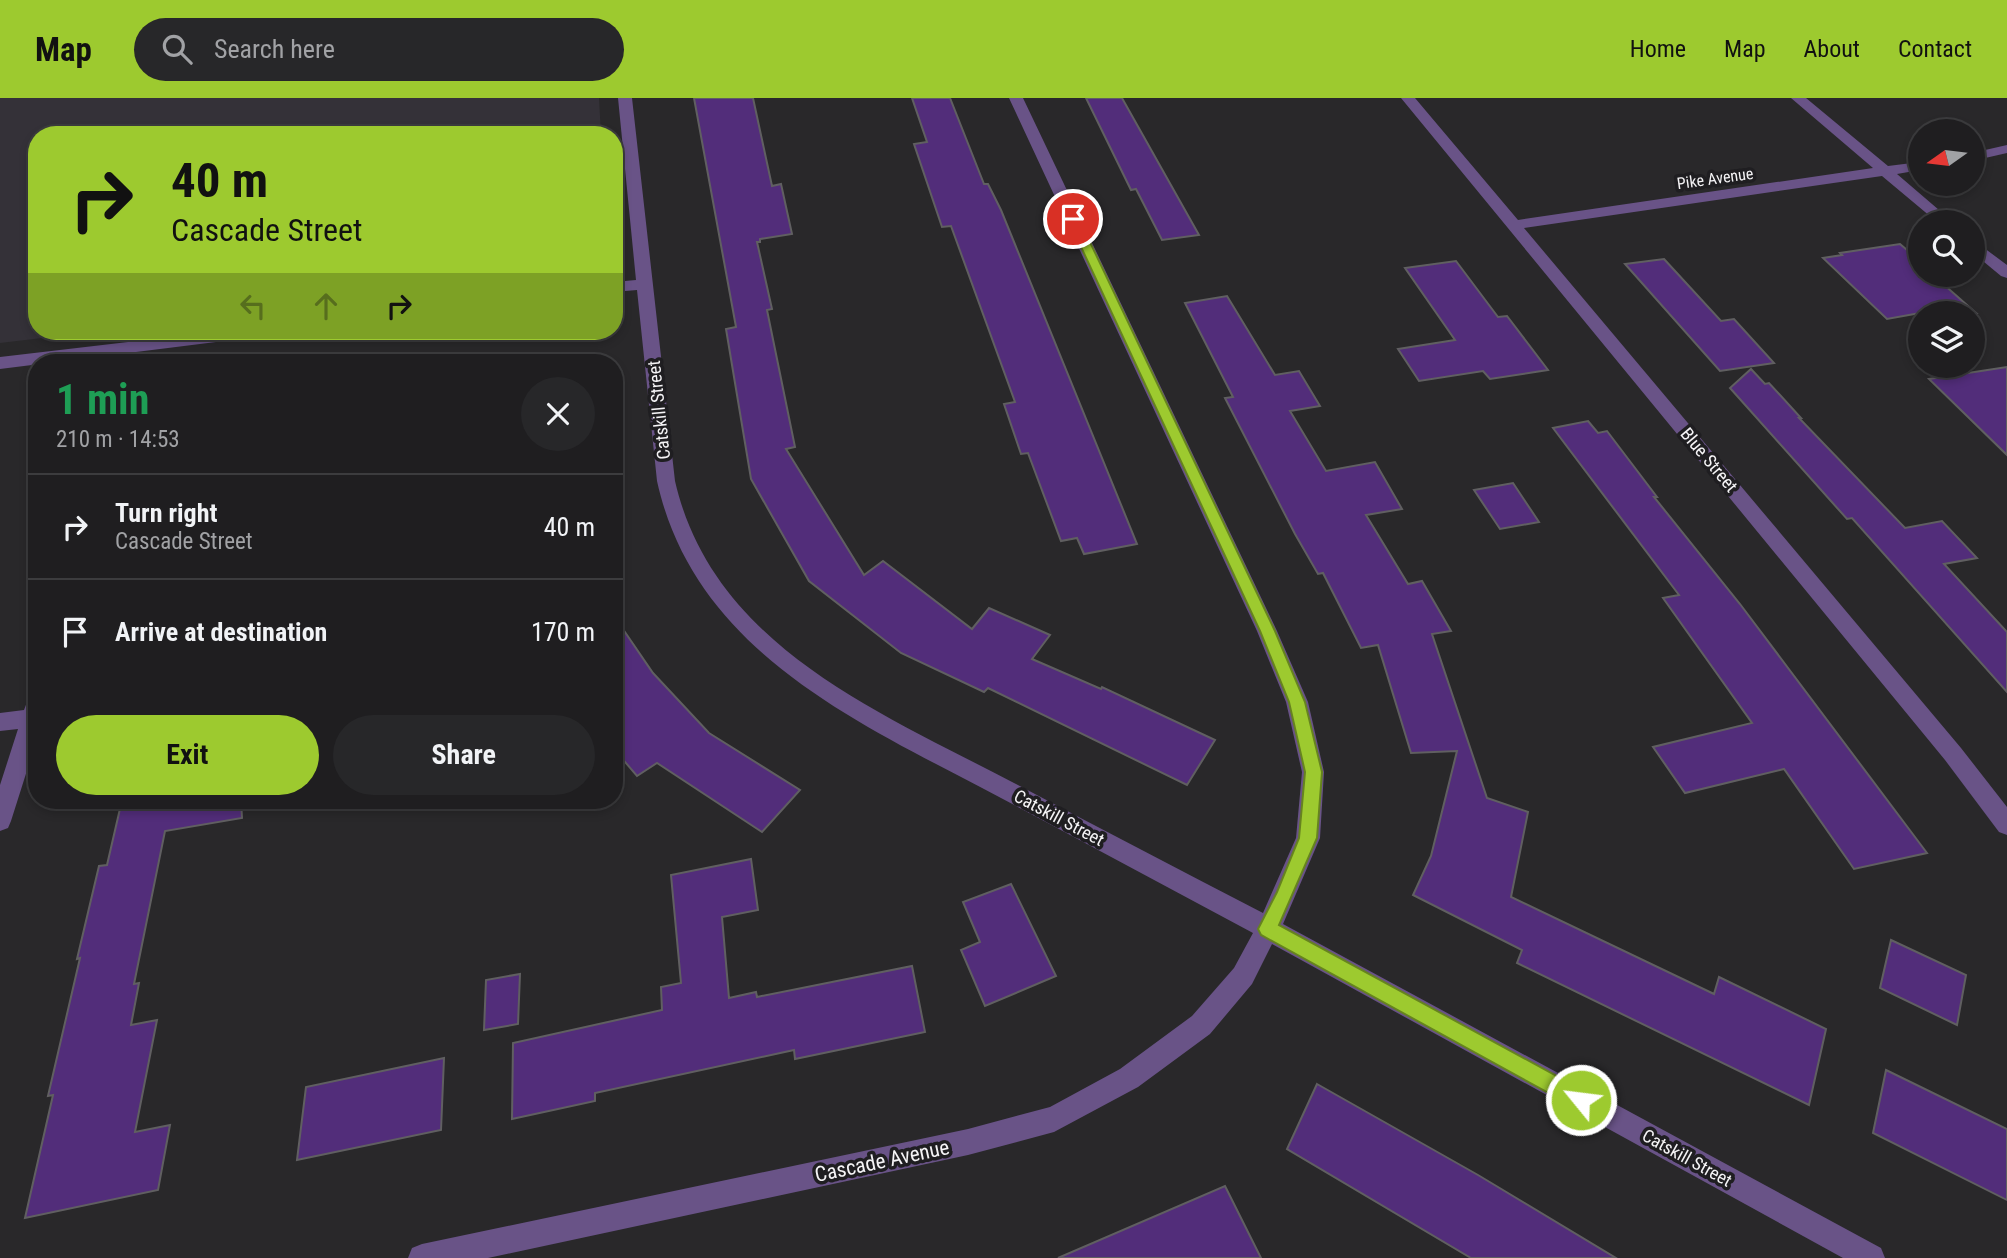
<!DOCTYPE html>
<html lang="en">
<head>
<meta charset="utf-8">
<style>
  body { margin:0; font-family:"Roboto Condensed",sans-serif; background:#272729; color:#f1f3f6; height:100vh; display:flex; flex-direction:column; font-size:26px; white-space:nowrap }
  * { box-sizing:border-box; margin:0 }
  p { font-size:23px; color:#a1a2a5 }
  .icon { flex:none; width:38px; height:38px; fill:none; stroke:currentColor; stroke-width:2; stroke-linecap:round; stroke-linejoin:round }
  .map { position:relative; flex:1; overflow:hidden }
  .panel { position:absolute; left:28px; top:256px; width:595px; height:455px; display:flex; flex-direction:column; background:#1f1e20; border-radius:28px; box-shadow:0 4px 10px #0003,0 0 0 2px #3c3c3e }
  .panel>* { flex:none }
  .hud { position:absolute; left:28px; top:28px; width:595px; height:214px; border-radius:28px; box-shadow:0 4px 10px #0003,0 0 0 2px #3c3c3e; background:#9dca2f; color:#111; overflow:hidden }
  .needle { width:46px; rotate:256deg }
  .buttons { position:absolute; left:1908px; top:21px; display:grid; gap:14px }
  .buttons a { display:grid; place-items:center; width:77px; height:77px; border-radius:50%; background:#1f1e20; box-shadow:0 4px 10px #0003,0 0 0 2px #3c3c3e; font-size:35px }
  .pin { position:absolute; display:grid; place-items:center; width:60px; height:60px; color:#fff; margin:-30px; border:4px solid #fff; border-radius:50%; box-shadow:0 2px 7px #0007 }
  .me { position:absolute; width:77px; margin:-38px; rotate:299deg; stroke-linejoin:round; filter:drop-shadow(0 0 5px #0008) }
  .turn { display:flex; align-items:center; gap:24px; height:147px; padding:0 28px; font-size:32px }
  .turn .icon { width:91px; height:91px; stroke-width:2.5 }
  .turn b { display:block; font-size:49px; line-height:60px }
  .lanes { display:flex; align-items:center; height:66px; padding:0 28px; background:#0003; justify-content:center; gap:35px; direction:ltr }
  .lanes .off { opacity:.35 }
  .round { display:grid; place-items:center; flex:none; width:74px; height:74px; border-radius:37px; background:#272729 }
  .summary { display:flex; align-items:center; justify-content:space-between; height:119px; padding:0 28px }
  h1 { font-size:42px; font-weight:700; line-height:52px; color:#1e9e55 }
  .cta { display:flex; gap:14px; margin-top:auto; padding:14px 28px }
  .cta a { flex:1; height:80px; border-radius:42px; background:#9dca2f; color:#111; font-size:28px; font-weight:700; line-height:80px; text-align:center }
  .cta a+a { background:#272729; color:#f1f3f6 }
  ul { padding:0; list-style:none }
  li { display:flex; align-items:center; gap:21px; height:105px; padding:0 28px; border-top:2px solid #3c3c3e }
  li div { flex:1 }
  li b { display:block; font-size:26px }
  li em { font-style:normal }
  header { display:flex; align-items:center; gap:42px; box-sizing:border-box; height:98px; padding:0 35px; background:#9dca2f; color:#111 }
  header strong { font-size:33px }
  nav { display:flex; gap:38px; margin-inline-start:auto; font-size:24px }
  .search { width:490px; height:63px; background:#272729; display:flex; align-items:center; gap:18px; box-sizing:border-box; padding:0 24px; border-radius:38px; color:#a1a2a5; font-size:26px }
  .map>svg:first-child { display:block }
  .built { fill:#343138 }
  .building { fill:#522d7a; stroke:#605f61; stroke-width:2 }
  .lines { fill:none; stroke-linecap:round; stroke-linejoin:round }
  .minor { fill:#695387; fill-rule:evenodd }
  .route { fill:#9dca2f; stroke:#66831f; stroke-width:2 }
  .labels { text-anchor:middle; stroke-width:7; stroke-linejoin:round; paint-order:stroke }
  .far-street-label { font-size:16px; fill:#f5f4f6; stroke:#1f1e21 }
  .street-label { font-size:18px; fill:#f5f4f6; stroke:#1f1e21 }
  .near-street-label { font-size:21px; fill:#f5f4f6; stroke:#1f1e21 }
</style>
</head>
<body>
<header>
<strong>Map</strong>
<div class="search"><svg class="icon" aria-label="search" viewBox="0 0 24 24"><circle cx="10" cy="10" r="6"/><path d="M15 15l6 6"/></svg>Search here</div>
<nav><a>Home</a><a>Map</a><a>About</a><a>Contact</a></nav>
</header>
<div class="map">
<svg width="2007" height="1160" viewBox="0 0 2007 1160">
  <rect width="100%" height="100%" fill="#29282a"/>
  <path class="built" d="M0 0H599L601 37H37V233H101L0 245Z"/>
  <g class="building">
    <path d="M694 0H753L772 88 781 86 792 136 760 141V144H757L772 211 767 212 795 349 786 351 864 477 883 463 972 531 989 510 1050 537 1032 561 1101 591 1102 589 1215 642 1187 687 988 590 984 594 901 555 809 483 751 381 726 231 736 229Z"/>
    <path d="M912 0H950L984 86H988L1001 112 1137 446 1084 456 1077 440 1061 443 1028 355 1021 356 1004 306 1015 304 951 128 942 129 914 46 927 44Z"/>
    <path d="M1086 0H1122L1199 137 1162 142 1136 91 1131 92Z"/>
    <path d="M1900 146 1920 163V177H1933L1976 215H1920L1887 221 1823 160 1842 157 1840 155Z"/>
    <path d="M1664 161 1721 223 1734 221 1774 265 1720 273 1625 166Z"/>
    <path d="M1456 163 1498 219 1507 218 1548 272 1490 281 1483 273 1419 283 1398 251 1455 242 1405 170Z"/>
    <path d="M1227 198 1275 277 1299 273 1320 308 1290 313 1326 373 1375 364 1402 411 1366 417 1408 486 1422 483 1451 533 1432 536 1487 700 1528 714 1511 799 1714 896 1719 879 1826 931 1809 1007 1517 865 1522 852 1413 797 1431 758 1457 653 1411 655 1378 547 1361 550 1323 475 1318 476 1295 436 1225 300 1233 299 1185 205Z"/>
    <path d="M2007 269V357L1929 281Z"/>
    <path d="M1751 271 1765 286 1769 285 1801 320H1799L1905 430 1942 423 1977 460 1944 466 2007 534V594L1852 420 1847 421 1730 290Z"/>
    <path d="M1588 323 1598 335 1607 333 1657 399H1654L1740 506 1927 755 1854 771 1784 671 1685 695 1653 649 1752 625 1663 500 1679 497 1553 330Z"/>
    <path d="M1513 385 1539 424 1500 431 1474 392Z"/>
    <path d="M614 518 653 575 709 635 800 692 762 734 657 665 637 678 614 651Z"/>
    <path d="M122 702H241L242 720 165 733 134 886 139 885 131 927 157 922 135 1034 170 1027 158 1092 25 1120 53 997 48 998 80 860 77 861 99 768 107 767Z"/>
    <path d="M751 761 758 812 722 819 729 900 756 894 757 899 912 868 925 934 795 961 794 952 595 995V1003L512 1021 513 945 662 912 661 889 681 885 671 777Z"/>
    <path d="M1011 786 1056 878 985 908 961 852 980 844 963 804Z"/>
    <path d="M1891 842 1966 877 1957 927 1880 890Z"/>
    <path d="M520 876 518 926 484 932 486 882Z"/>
    <path d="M444 960 441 1032 297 1062 306 989Z"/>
    <path d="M1886 972 2007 1031V1102L1873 1035Z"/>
    <path d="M1317 986 1478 1077 1616 1160H1471L1287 1051Z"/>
    <path d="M1225 1088 1261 1160H1058Z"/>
  </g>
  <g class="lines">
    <g class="minor">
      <path d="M618 0H632L675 383C713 548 879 614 1014 685 1097 729 1180 772 1263 815L1296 740 1302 674 1286 604 1257 533 1009 0H1023L1277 533 1308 604 1324 674 1320 740 1283 826 1881 1150 1885 1160H1843L1272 846 1252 886 1210 936 1138 989 1054 1034 968 1057 488 1160H408L412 1150 422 1146 968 1031 1050 1009 1120 971 1192 918 1234 870 1253 835C1169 790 1085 745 1001 700 860 625 695 555 657 383L637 192 614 194V184L636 182Z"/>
      <path d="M1401 0H1415L1518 122 1873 70 1791 0H1806L1888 68 1920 64V72L1897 76 1953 124H1937L1882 78 1524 130 1961 650 2007 709V737L1999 734 1945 662Z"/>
      <path d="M2007 47V55L1972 63V55Z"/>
      <path d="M1972 141 2007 167V180L2001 178 1972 154Z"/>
      <path d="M222 233H272L264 238 0 271V259Z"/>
      <path d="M37 596V641L11 723 8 730 0 733V687L18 631 0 633V615L24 612 29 599Z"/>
    </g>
  </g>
  <path class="route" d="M1073 118 1079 121 1275 533 1305 604 1322 674 1317 740 1279 827 1588 995 1591 1002 1588 1009 1581 1012 1574 1009 1261 837 1258 831 1277 794 1299 740 1305 674 1289 604 1260 533 1068 121Z"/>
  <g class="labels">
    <g class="far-street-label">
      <text transform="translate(1715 80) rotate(-8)" y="6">Pike Avenue</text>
    </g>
    <g class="street-label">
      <text transform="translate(659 312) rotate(-96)" y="6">Catskill Street</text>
      <text transform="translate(1709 362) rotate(50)" y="6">Blue Street</text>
      <text transform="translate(1059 720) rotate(28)" y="6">Catskill Street</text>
      <text transform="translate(1687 1060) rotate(29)" y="6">Catskill Street</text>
    </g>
    <g class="near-street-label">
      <text transform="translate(882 1063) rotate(-12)" y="7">Cascade Avenue</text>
    </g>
  </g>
</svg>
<div class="buttons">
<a><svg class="needle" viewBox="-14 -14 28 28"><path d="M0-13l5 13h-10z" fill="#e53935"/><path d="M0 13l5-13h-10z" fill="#a1a2a5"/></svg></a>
<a><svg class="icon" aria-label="search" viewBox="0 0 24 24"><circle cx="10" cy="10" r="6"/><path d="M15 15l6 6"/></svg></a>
<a><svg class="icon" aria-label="layers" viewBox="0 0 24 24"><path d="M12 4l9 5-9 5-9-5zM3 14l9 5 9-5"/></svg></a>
</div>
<div class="pin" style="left:1073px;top:121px;background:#d93025"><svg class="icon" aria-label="arrive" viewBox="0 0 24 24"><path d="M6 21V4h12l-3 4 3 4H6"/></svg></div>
<svg class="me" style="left:1581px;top:1002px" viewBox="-20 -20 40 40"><circle r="17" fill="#9dca2f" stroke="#fff" stroke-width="3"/><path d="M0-11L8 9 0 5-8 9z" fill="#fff"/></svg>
<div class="hud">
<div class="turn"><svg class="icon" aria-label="right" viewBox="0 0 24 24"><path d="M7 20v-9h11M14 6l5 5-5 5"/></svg><div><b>40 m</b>Cascade Street</div></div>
<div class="lanes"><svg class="icon off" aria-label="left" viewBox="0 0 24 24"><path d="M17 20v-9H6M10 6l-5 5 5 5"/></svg><svg class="icon off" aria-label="ahead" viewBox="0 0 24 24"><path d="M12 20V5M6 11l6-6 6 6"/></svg><svg class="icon" aria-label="right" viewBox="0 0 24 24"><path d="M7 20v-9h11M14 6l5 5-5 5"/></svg></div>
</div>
<section class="panel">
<div class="summary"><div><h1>1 min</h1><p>210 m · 14:53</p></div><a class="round"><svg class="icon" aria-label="close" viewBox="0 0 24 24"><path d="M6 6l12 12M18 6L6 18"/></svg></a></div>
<ul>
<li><svg class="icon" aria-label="right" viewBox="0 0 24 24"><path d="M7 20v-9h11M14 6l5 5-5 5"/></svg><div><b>Turn right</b><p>Cascade Street</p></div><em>40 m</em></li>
<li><svg class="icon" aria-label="arrive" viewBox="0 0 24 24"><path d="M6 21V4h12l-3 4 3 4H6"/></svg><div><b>Arrive at destination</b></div><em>170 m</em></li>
</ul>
<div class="cta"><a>Exit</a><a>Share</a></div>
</section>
</div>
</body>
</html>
